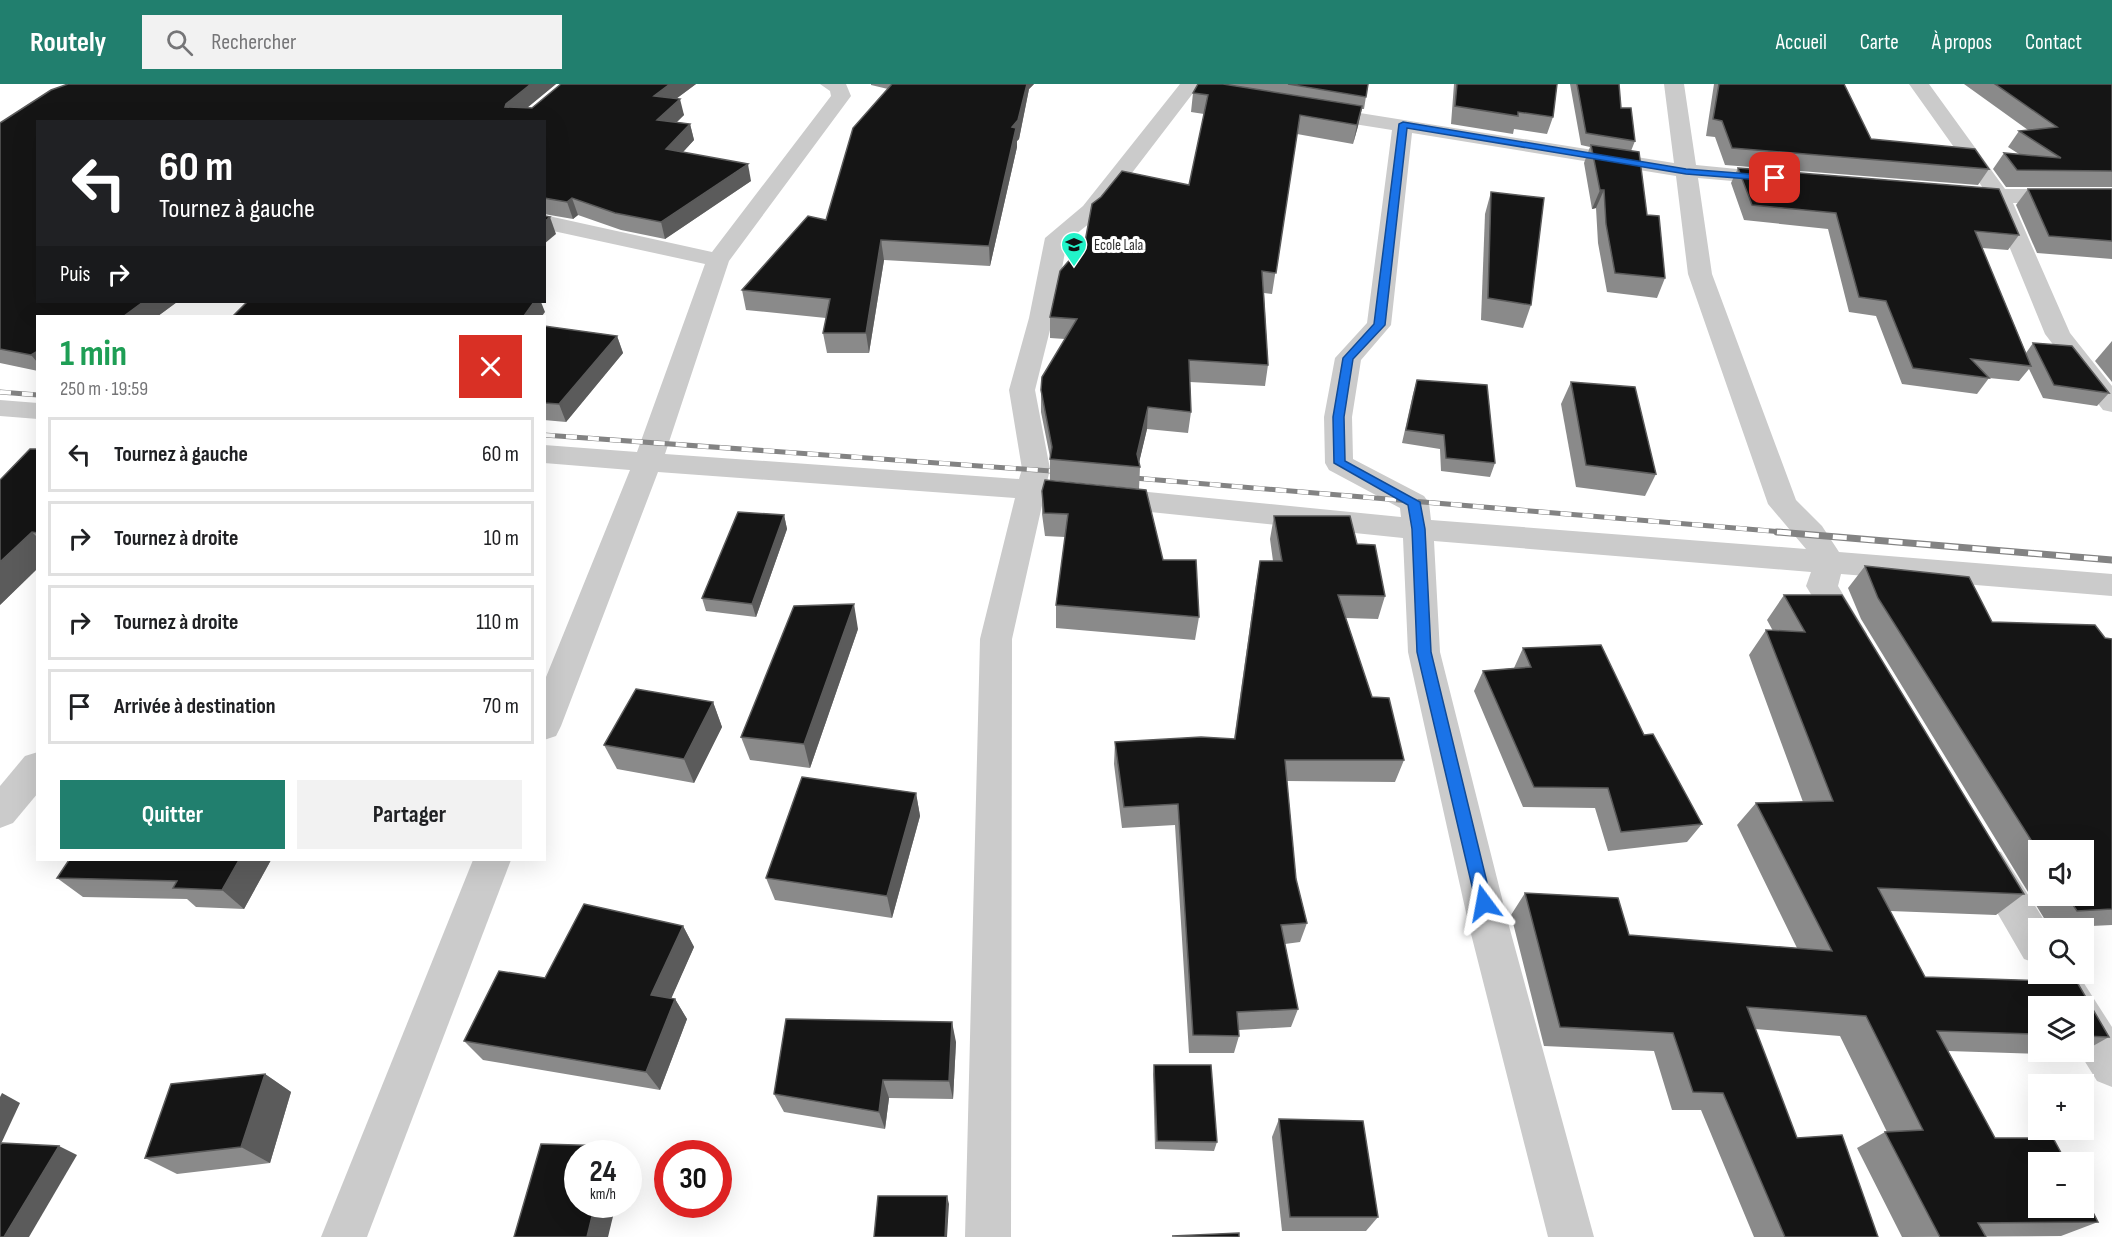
<!DOCTYPE html>
<html lang="fr">
<head>
<meta charset="utf-8">
<style>
  body { margin:0; font-family:"Sofia Sans Condensed",sans-serif; background:#f2f2f2; color:#202124; height:100vh; display:flex; flex-direction:column; font-size:22px; white-space:nowrap }
  * { box-sizing:border-box; margin:0 }
  p { font-size:20px; color:#757577 }
  .icon { flex:none; width:33px; height:33px; fill:none; stroke:currentColor; stroke-width:2; stroke-linecap:round; stroke-linejoin:round }
  .map { position:relative; flex:1; overflow:hidden }
  .details { position:absolute; left:36px; top:231px; width:510px; height:546px; display:flex; flex-direction:column; background:#fff; border-radius:0px; box-shadow:0 6px 24px #0002 }
  .details>* { flex:none }
  .hud { position:absolute; left:36px; top:36px; width:510px; height:183px; border-radius:0px; box-shadow:0 6px 24px #0002; background:#202124; color:#fff; overflow:hidden }
  .buttons { position:absolute; left:2028px; top:756px; display:grid; gap:12px }
  .buttons a { display:grid; place-items:center; width:66px; height:66px; border-radius:0px; background:#fff; box-shadow:0 6px 24px #0002; font-size:30px }
  .speed { position:absolute; left:564px; top:1056px; display:flex; gap:12px; font-size:30px; font-weight:700; text-align:center }
  .speed>* { display:grid; place-content:center; width:78px; height:78px; border-radius:50%; background:#fff; box-shadow:0 6px 24px #0002; line-height:1 }
  .speed small { font-size:15px; font-weight:400 }
  .speed .limit { border:9px solid #d22; background:#fff; color:#111 }
  .pin { position:absolute; display:grid; place-items:center; width:51px; height:51px; color:#fff; margin:-26px; border-radius:12px; box-shadow:0 3px 9px #0006 }
  .me { position:absolute; width:66px; margin:-33px; rotate:347deg; stroke-linejoin:round; filter:drop-shadow(0 0 4px #0008) }
  .turn { display:flex; align-items:center; gap:21px; height:126px; padding:0 24px; font-size:27px }
  .turn .icon { width:78px; height:78px; stroke-width:2.5 }
  .turn b { display:block; font-size:42px; line-height:51px }
  .then { display:flex; align-items:center; height:57px; padding:0 24px; background:#0003; gap:12px; font-size:22px }
  .round { display:grid; place-items:center; flex:none; width:63px; height:63px; border-radius:0px; background:#f2f2f2 }
  .head { display:flex; align-items:center; justify-content:space-between; height:102px; padding:0 24px }
  h1 { font-size:36px; font-weight:700; line-height:45px; color:#1e9e55 }
  .button { display:flex; gap:12px; margin-top:auto; padding:12px 24px }
  .button a { flex:1; height:69px; border-radius:0px; background:#217f6e; color:#fff; font-size:24px; font-weight:700; line-height:69px; text-align:center }
  .button a+a { background:#f2f2f2; color:#202124 }
  ul { padding:0; list-style:none }
  li { display:flex; align-items:center; gap:18px; height:75px; margin:0 12px 9px; padding:0 12px; border:3px solid #e0e0e0; border-radius:0px }
  li div { flex:1 }
  li b { display:block; font-size:22px }
  li em { font-style:normal }
  header { display:flex; align-items:center; gap:36px; box-sizing:border-box; height:84px; padding:0 30px; background:#217f6e; color:#fff }
  header strong { font-size:28px }
  nav { display:flex; gap:33px; margin-inline-start:auto; font-size:21px }
  .search { width:420px; height:54px; background:#f2f2f2; display:flex; align-items:center; gap:15px; box-sizing:border-box; padding:0 21px; border-radius:0px; color:#757577; font-size:22px }
  .map>svg:first-child { display:block }
  .lines { fill:none; stroke-linecap:round; stroke-linejoin:round }
  .minor { fill:#cbcbcb; fill-rule:evenodd }
  .rail-far1-casing { stroke:#838383; stroke-width:5 }
  .rail-casing { stroke:#838383; stroke-width:7 }
  .rail-far1 { stroke:#fff; stroke-width:4; stroke-dasharray:11; stroke-linecap:butt }
  .rail { stroke:#fff; stroke-width:4.5; stroke-dasharray:14; stroke-linecap:butt }
  .wall { fill:#8a8a8a; fill-rule:evenodd }
  .shaded-wall { fill:#5b5b5b }
  .building { fill:#151515; stroke:#5b5b5b; stroke-width:1.5 }
  .route { fill:#1a73e8; stroke:#114b97; stroke-width:1.5 }
  .labels { text-anchor:middle; stroke-width:6; stroke-linejoin:round; paint-order:stroke }
  .far-poi-label { font-size:15px; fill:#2e2e2e; stroke:#fff; text-anchor:start }
</style>
</head>
<body>
<header>
<strong>Routely</strong>
<div class="search"><svg class="icon" aria-label="search" viewBox="0 0 24 24"><circle cx="10" cy="10" r="6"/><path d="M15 15l6 6"/></svg>Rechercher</div>
<nav><a>Accueil</a><a>Carte</a><a>À propos</a><a>Contact</a></nav>
</header>
<div class="map">
<svg width="2112" height="1153" viewBox="0 0 2112 1153">
  <rect width="100%" height="100%" fill="#fff"/>
  <g class="lines">
    <g class="minor">
      <path d="M820 0H846L851 12 729 177 665 370 1019 395 1022 385 1009 306 1029 234 1045 154 1083 122 1180 0H1200L1099 132 1067 157 1053 234 1035 306 1050 385 1047 398 1401 433 1400 424 1329 386 1325 379 1324 333 1335 274 1367 239 1392 46 1316 34 1309 32 1306 28 1309 24 1316 22 1674 79 1664 0H1684L1696 81 1778 89 1786 90 1789 95 1786 100 1778 101 1698 94 1712 190 1796 416 1822 442 1839 468 2112 490V512L1841 490 1838 502 1867 550 1862 559 1851 562 1840 559 1806 502 1811 488 1434 457 1440 568 1509 842 1594 1153H1548L1469 842 1408 568 1403 454 1043 417 1012 555 1011 1153H965L980 555 1015 414 658 388 561 642 556 652 544 656V598L630 386 544 379V361L637 368 705 180 544 145V131L712 168 831 12 830 7ZM1412 49 1676 92 1688 190 1768 420 1806 465 1431 436 1429 419 1424 412 1353 375 1352 333 1361 276 1391 241Z"/>
      <path d="M1909 0H1929L2005 105H2112V119H2013L2070 249 2112 302V328L2103 326 2045 250 1991 118 1950 114 1947 109 1950 104 1958 102 1983 104Z"/>
      <path d="M0 316 38 319V335L0 332Z"/>
      <path d="M38 668V709L13 739 0 744V702L25 672Z"/>
      <path d="M1988 763 2001 768 2049 844H2038V880L2024 875 1969 780 1975 768Z"/>
      <path d="M473 776H511L367 1153H321Z"/>
      <path d="M2038 881V890H2078L2112 943V1003L2097 997 2079 968H2084V922H2053L2035 890Z"/>
    </g>
    <defs>
      <g id="rail-far1">
        <path d="M0 308 38 311"/>
        <path d="M544 351 1065 388"/>
        <path d="M1122 393 1795 449"/>
      </g>
      <path id="rail" d="M1777 448 2112 476"/>
    </defs>
    <use href="#rail-far1" class="rail-far1-casing"/>
    <use href="#rail" class="rail-casing"/>
    <use href="#rail-far1" class="rail-far1"/>
    <use href="#rail" class="rail"/>
  </g>
  <g class="wall">
    <path d="M556 0 527 24H532L561 0H696L676 15 684 31 677 38 690 40 694 56 683 68 751 97 665 155 621 146 578 131 573 135 544 130V38H38V218H177L158 232H38V287L0 279V39Z"/>
    <path d="M871 0H1034L1029 5 1019 55 1017 57V63L990 182 884 176 869 269H827L823 249 826 234 746 226 742 206 826 136 888 5 871 1Z"/>
    <path d="M1198 0H1368L1364 25H1362L1358 42 1353 60 1297 50 1272 210 1264 209 1268 281 1265 302 1190 298 1191 328 1188 349 1147 345 1139 378 1140 383 1139 405 1050 396V373L1041 328V306L1065 255 1050 254V233L1189 101 1204 30 1191 28 1193 9Z"/>
    <path d="M1454 0H1557L1553 33 1547 50 1514 45 1513 50 1451 40Z"/>
    <path d="M1570 0H1619L1621 24 1635 57 1631 67 1647 131 1665 194 1657 214 1607 208 1598 159 1596 124 1592 125 1584 79 1590 63 1581 61Z"/>
    <path d="M1714 0H1844L1871 55 1989 85 1978 101 1725 81 1715 53 1706 52Z"/>
    <path d="M1964 0H2112V103H2006L1993 85 2004 69 2019 70 2008 63 2019 47 2028 46Z"/>
    <path d="M1738 84 2019 151 2008 166 1982 164 2026 269 2033 259 2109 309 2097 322 2043 314 2029 285 2019 297 1989 294 1977 310 1902 300 1876 232 1849 228 1828 145 1744 136 1731 99Z"/>
    <path d="M2028 105H2112V175L2037 169 2016 121Z"/>
    <path d="M1491 108 1531 221 1523 244 1481 236 1485 130Z"/>
    <path d="M544 242 617 252 623 269 566 338 544 336Z"/>
    <path d="M2112 257V298L2095 277Z"/>
    <path d="M1417 296 1495 379 1490 393 1441 387 1440 365 1402 359 1413 310Z"/>
    <path d="M1571 298 1656 390 1645 412 1576 403 1561 320Z"/>
    <path d="M38 365V484L0 521Z"/>
    <path d="M1042 407 1163 476 1199 533 1195 556 1056 544V521L1065 453 1045 452 1042 430Z"/>
    <path d="M784 431 787 445 756 533 706 527 702 514Z"/>
    <path d="M1274 432 1357 460 1385 512 1378 535 1346 534 1372 613 1404 676 1395 698 1287 697 1296 795 1307 839 1300 858 1285 860 1298 925 1291 943 1239 946V952L1234 969H1189L1175 741 1122 744 1114 680 1115 658 1234 655 1256 500 1260 477H1273L1270 455Z"/>
    <path d="M1865 482 1992 538 2112 555V841L2050 844 1861 535 1848 504ZM2038 766 2084 812H2038Z"/>
    <path d="M1784 511H1842L2024 810 1996 831 1890 827 1925 893 2077 898 2109 953 2084 967V922H2038V968H2082L2076 971 1948 967 1995 1054H2053L2066 1078H2038V1124H2084V1111L2098 1138 2061 1152 1902 1153 1857 1064 1885 1048H1887L1840 952 1755 945 1797 1054 1842 1051 1878 1153H1754L1701 1026H1672L1654 967 1544 962 1511 831 1525 809 1618 814 1629 851 1797 864 1737 741 1756 719 1803 718 1749 571 1766 546 1773 547 1767 536Z"/>
    <path d="M858 545 810 684 750 676 741 653Z"/>
    <path d="M1523 564 1644 651 1702 740 1687 758 1608 767 1595 724 1523 723 1474 607 1483 587 1514 584Z"/>
    <path d="M713 618 722 643 694 699 617 685 604 661Z"/>
    <path d="M916 709 920 732 892 834 775 816 766 794Z"/>
    <path d="M271 776 244 825 196 823 187 815 83 813 57 794Z"/>
    <path d="M683 842 694 863 671 914 675 915 687 935 660 1006 483 976 464 957 545 894Z"/>
    <path d="M956 958 953 1015 889 1014 885 1045 784 1028 774 1010Z"/>
    <path d="M1154 981 1217 1058 1214 1067 1155 1065 1153 990Z"/>
    <path d="M265 990 291 1008 270 1079 177 1090 145 1074Z"/>
    <path d="M1279 1035 1378 1133 1366 1147H1282L1272 1053Z"/>
  </g>
  <g class="shaded-wall">
    <path d="M531 0H556L512 36 505 23 506 20Z"/>
    <path d="M670 0H696L658 28 654 12Z"/>
    <path d="M1027 0H1034L1029 5 1019 55 1017 57V63L990 182 989 162 1012 43Z"/>
    <path d="M680 15 684 31 662 52 657 36Z"/>
    <path d="M1362 22 1358 42 1353 60 1357 41Z"/>
    <path d="M690 40 694 56 671 81 666 65Z"/>
    <path d="M748 80 751 97 665 155 661 138Z"/>
    <path d="M1600 106H1604L1596 124 1592 125Z"/>
    <path d="M572 114 578 131 573 135 567 118Z"/>
    <path d="M550 133 556 150 544 160V138Z"/>
    <path d="M881 156 884 176 869 269 866 249Z"/>
    <path d="M143 218H177L158 232H124Z"/>
    <path d="M534 218H541L545 228 542 232H524Z"/>
    <path d="M617 252 623 269 566 338 559 320Z"/>
    <path d="M38 267V279L31 271Z"/>
    <path d="M1148 323 1147 345 1138 383 1137 370Z"/>
    <path d="M784 431 787 445 756 533 752 520Z"/>
    <path d="M32 448 38 454V484L0 521V478Z"/>
    <path d="M854 520 858 545 810 684 804 660Z"/>
    <path d="M713 618 722 643 694 699 684 675Z"/>
    <path d="M916 709 920 732 892 834 887 812Z"/>
    <path d="M239 776H271L244 825 222 806Z"/>
    <path d="M683 842 694 863 664 931 651 911Z"/>
    <path d="M675 915 687 935 660 1006 646 988Z"/>
    <path d="M952 938 956 958 953 1015 949 997Z"/>
    <path d="M265 990 291 1008 270 1079 241 1063Z"/>
    <path d="M883 996 889 1014 885 1045 879 1028Z"/>
    <path d="M2 1009 20 1019 0 1062V1013Z"/>
    <path d="M59 1062 77 1071 29 1153H4Z"/>
    <path d="M611 1062 618 1070H609Z"/>
    <path d="M947 1112 949 1120 947 1153H945Z"/>
    <path d="M595 1120H616L608 1153H587Z"/>
  </g>
  <g class="building">
    <path d="M68 0H531L506 20 505 23 532 24 561 0H670L654 12 680 15 657 36 690 40 666 65 748 80 661 138 615 129 572 114 567 118 544 114V38H38V218H143L124 232H38V267L31 271 0 265V39L51 6Z"/>
    <path d="M892 0H1027L1018 36 1012 43 1016 44 989 162 881 156 866 249H823L830 215 742 206 808 132 826 136 853 44Z"/>
    <path d="M1198 0H1223L1362 22 1357 41 1300 31 1276 189 1262 187 1268 281 1189 276 1191 328 1148 323 1137 370 1140 383 1050 375 1052 363 1041 306 1042 293 1077 235 1050 233 1060 187 1085 158 1092 120 1101 113 1122 87 1189 101 1208 11 1193 9Z"/>
    <path d="M1288 0H1368L1366 13Z"/>
    <path d="M1457 0H1557L1553 33 1518 28V32L1455 22Z"/>
    <path d="M1577 0H1619L1621 24H1631L1635 57 1586 49Z"/>
    <path d="M1719 0H1844L1871 55 1975 65 1989 85 1732 64 1722 37 1713 35Z"/>
    <path d="M1995 0H2112V87L2017 86 2004 69 2061 74 2019 47 2057 43Z"/>
    <path d="M1591 61 1639 68 1647 131 1659 132 1665 194 1615 189 1606 140 1604 106H1600Z"/>
    <path d="M1738 84 1999 105 2019 151 1975 147 2031 282 1971 275 1989 294 1913 284 1886 217 1859 213 1836 129 1752 121Z"/>
    <path d="M2028 105H2112V157L2049 152Z"/>
    <path d="M1491 108 1544 114 1531 221 1488 214Z"/>
    <path d="M544 132 550 133 544 138Z"/>
    <path d="M247 218H534L524 232H233Z"/>
    <path d="M544 242 617 252 559 320 544 319Z"/>
    <path d="M2033 259 2072 262 2109 309 2054 301Z"/>
    <path d="M1417 296 1487 301 1495 379 1446 374 1444 351 1406 346Z"/>
    <path d="M1571 298 1635 303 1656 390 1586 381Z"/>
    <path d="M30 365H38V449L32 448 0 478V396Z"/>
    <path d="M1045 396 1146 406 1163 476H1196L1199 533 1056 521 1068 430 1044 429 1042 407Z"/>
    <path d="M738 428 784 431 752 520 702 514Z"/>
    <path d="M1274 432H1350L1357 460 1375 461 1385 512 1338 511 1372 613 1389 614 1404 676H1285L1296 795 1307 839 1281 841 1298 925 1237 928 1239 952 1193 951 1178 720 1124 723 1115 658 1201 653 1235 655 1260 477H1282Z"/>
    <path d="M1865 482 1969 493 1992 538 2095 541 2105 554 2112 555V825L2077 827 2067 812H2084V766L2038 767 1878 514Z"/>
    <path d="M1784 511H1842L2024 810 1878 804 1925 893 2077 898 2109 953 2084 952V922H2038V950L1937 947 1995 1054H2053L2066 1078H2038V1124H2084V1111L2098 1138 1978 1139 1986 1153H1940L1885 1048 1923 1046 1866 932 1747 923 1797 1054 1842 1051 1878 1153H1785L1723 1009 1693 1008 1673 949 1560 943 1525 809 1618 814 1629 851 1832 867 1756 719 1833 717 1766 546 1805 548Z"/>
    <path d="M854 520 804 660 741 653 794 522Z"/>
    <path d="M1601 561 1644 651 1653 650 1702 740 1621 748 1608 704 1534 703 1483 587 1531 583 1523 564Z"/>
    <path d="M636 605 713 618 684 675 604 661Z"/>
    <path d="M802 693 916 709 887 812 766 794Z"/>
    <path d="M69 776H239L222 806 173 804 177 797 57 794Z"/>
    <path d="M584 820 683 842 651 911 675 915 646 988 464 957 499 887 545 894Z"/>
    <path d="M786 935 952 938 949 997 883 996 879 1028 774 1010Z"/>
    <path d="M1154 981H1211L1217 1058 1157 1057Z"/>
    <path d="M265 990 241 1063 145 1074 171 1000Z"/>
    <path d="M1279 1035 1363 1037 1378 1133H1290Z"/>
    <path d="M2 1059 59 1062 4 1153H0V1061Z"/>
    <path d="M541 1060 611 1062 609 1070H578V1120H595L587 1153H514Z"/>
    <path d="M878 1112H947L945 1153H874Z"/>
    <path d="M1239 1149V1153L1172 1152Z"/>
  </g>
  <path class="route" d="M1403 38 1686 85 1775 92 1780 94 1775 97 1686 90 1407 44 1385 241 1353 275 1344 333 1345 377 1420 418 1425 445 1431 568 1492 819 1490 824 1484 826 1478 824 1476 819 1417 568 1412 445 1408 421 1334 379 1333 333 1343 274 1374 240 1399 40Z"/>
  <defs>
    <symbol id="school-pin" viewBox="-11 -11 22 30"><path d="M0 17L-7.5 6A9.5 9.5 0 1 1 7.5 6Z" fill="#22f3c9" stroke="#fff"/><path d="M0-5L7-2L0 1L-7-2ZM-4 1L0 2.5L4 1V4Q0 6-4 4Z" fill="#111"/></symbol>
  </defs>
  <g fill-rule="evenodd">
    <use href="#school-pin" x="1059" y="146" width="30" height="40"/>
  </g>
  <g class="labels">
    <g class="far-poi-label">
      <text x="1094" y="166">Ecole Lala</text>
    </g>
  </g>
</svg>
<div class="buttons">
<a><svg class="icon" aria-label="sound" viewBox="0 0 24 24"><path d="M4 9h4l5-4v14l-5-4H4zM17 9q2 3 0 6"/></svg></a>
<a><svg class="icon" aria-label="search" viewBox="0 0 24 24"><circle cx="10" cy="10" r="6"/><path d="M15 15l6 6"/></svg></a>
<a><svg class="icon" aria-label="layers" viewBox="0 0 24 24"><path d="M12 4l9 5-9 5-9-5zM3 14l9 5 9-5"/></svg></a>
<a>+</a>
<a>−</a>
</div>
<div class="speed"><div>24<small>km/h</small></div><div class="limit">30</div></div>
<div class="pin" style="left:1775px;top:94px;background:#d93025"><svg class="icon" aria-label="arrive" viewBox="0 0 24 24"><path d="M6 21V4h12l-3 4 3 4H6"/></svg></div>
<svg class="me" style="left:1484px;top:819px" viewBox="-20 -20 40 40"><path d="M0-17L14 15 0 8-14 15z" fill="#1a73e8" stroke="#fff" stroke-width="4"/></svg>
<div class="hud">
<div class="turn"><svg class="icon" aria-label="left" viewBox="0 0 24 24"><path d="M17 20v-9H6M10 6l-5 5 5 5"/></svg><div><b>60 m</b>Tournez à gauche</div></div>
<div class="then">Puis<svg class="icon" aria-label="right" viewBox="0 0 24 24"><path d="M7 20v-9h11M14 6l5 5-5 5"/></svg></div>
</div>
<section class="details">
<div class="head"><div><h1>1 min</h1><p>250 m · 19:59</p></div><a class="round" style="background:#d93025;color:#fff"><svg class="icon" aria-label="close" viewBox="0 0 24 24"><path d="M6 6l12 12M18 6L6 18"/></svg></a></div>
<ul>
<li><svg class="icon" aria-label="left" viewBox="0 0 24 24"><path d="M17 20v-9H6M10 6l-5 5 5 5"/></svg><div><b>Tournez à gauche</b></div><em>60 m</em></li>
<li><svg class="icon" aria-label="right" viewBox="0 0 24 24"><path d="M7 20v-9h11M14 6l5 5-5 5"/></svg><div><b>Tournez à droite</b></div><em>10 m</em></li>
<li><svg class="icon" aria-label="right" viewBox="0 0 24 24"><path d="M7 20v-9h11M14 6l5 5-5 5"/></svg><div><b>Tournez à droite</b></div><em>110 m</em></li>
<li><svg class="icon" aria-label="arrive" viewBox="0 0 24 24"><path d="M6 21V4h12l-3 4 3 4H6"/></svg><div><b>Arrivée à destination</b></div><em>70 m</em></li>
</ul>
<div class="button"><a>Quitter</a><a>Partager</a></div>
</section>
</div>
</body>
</html>
